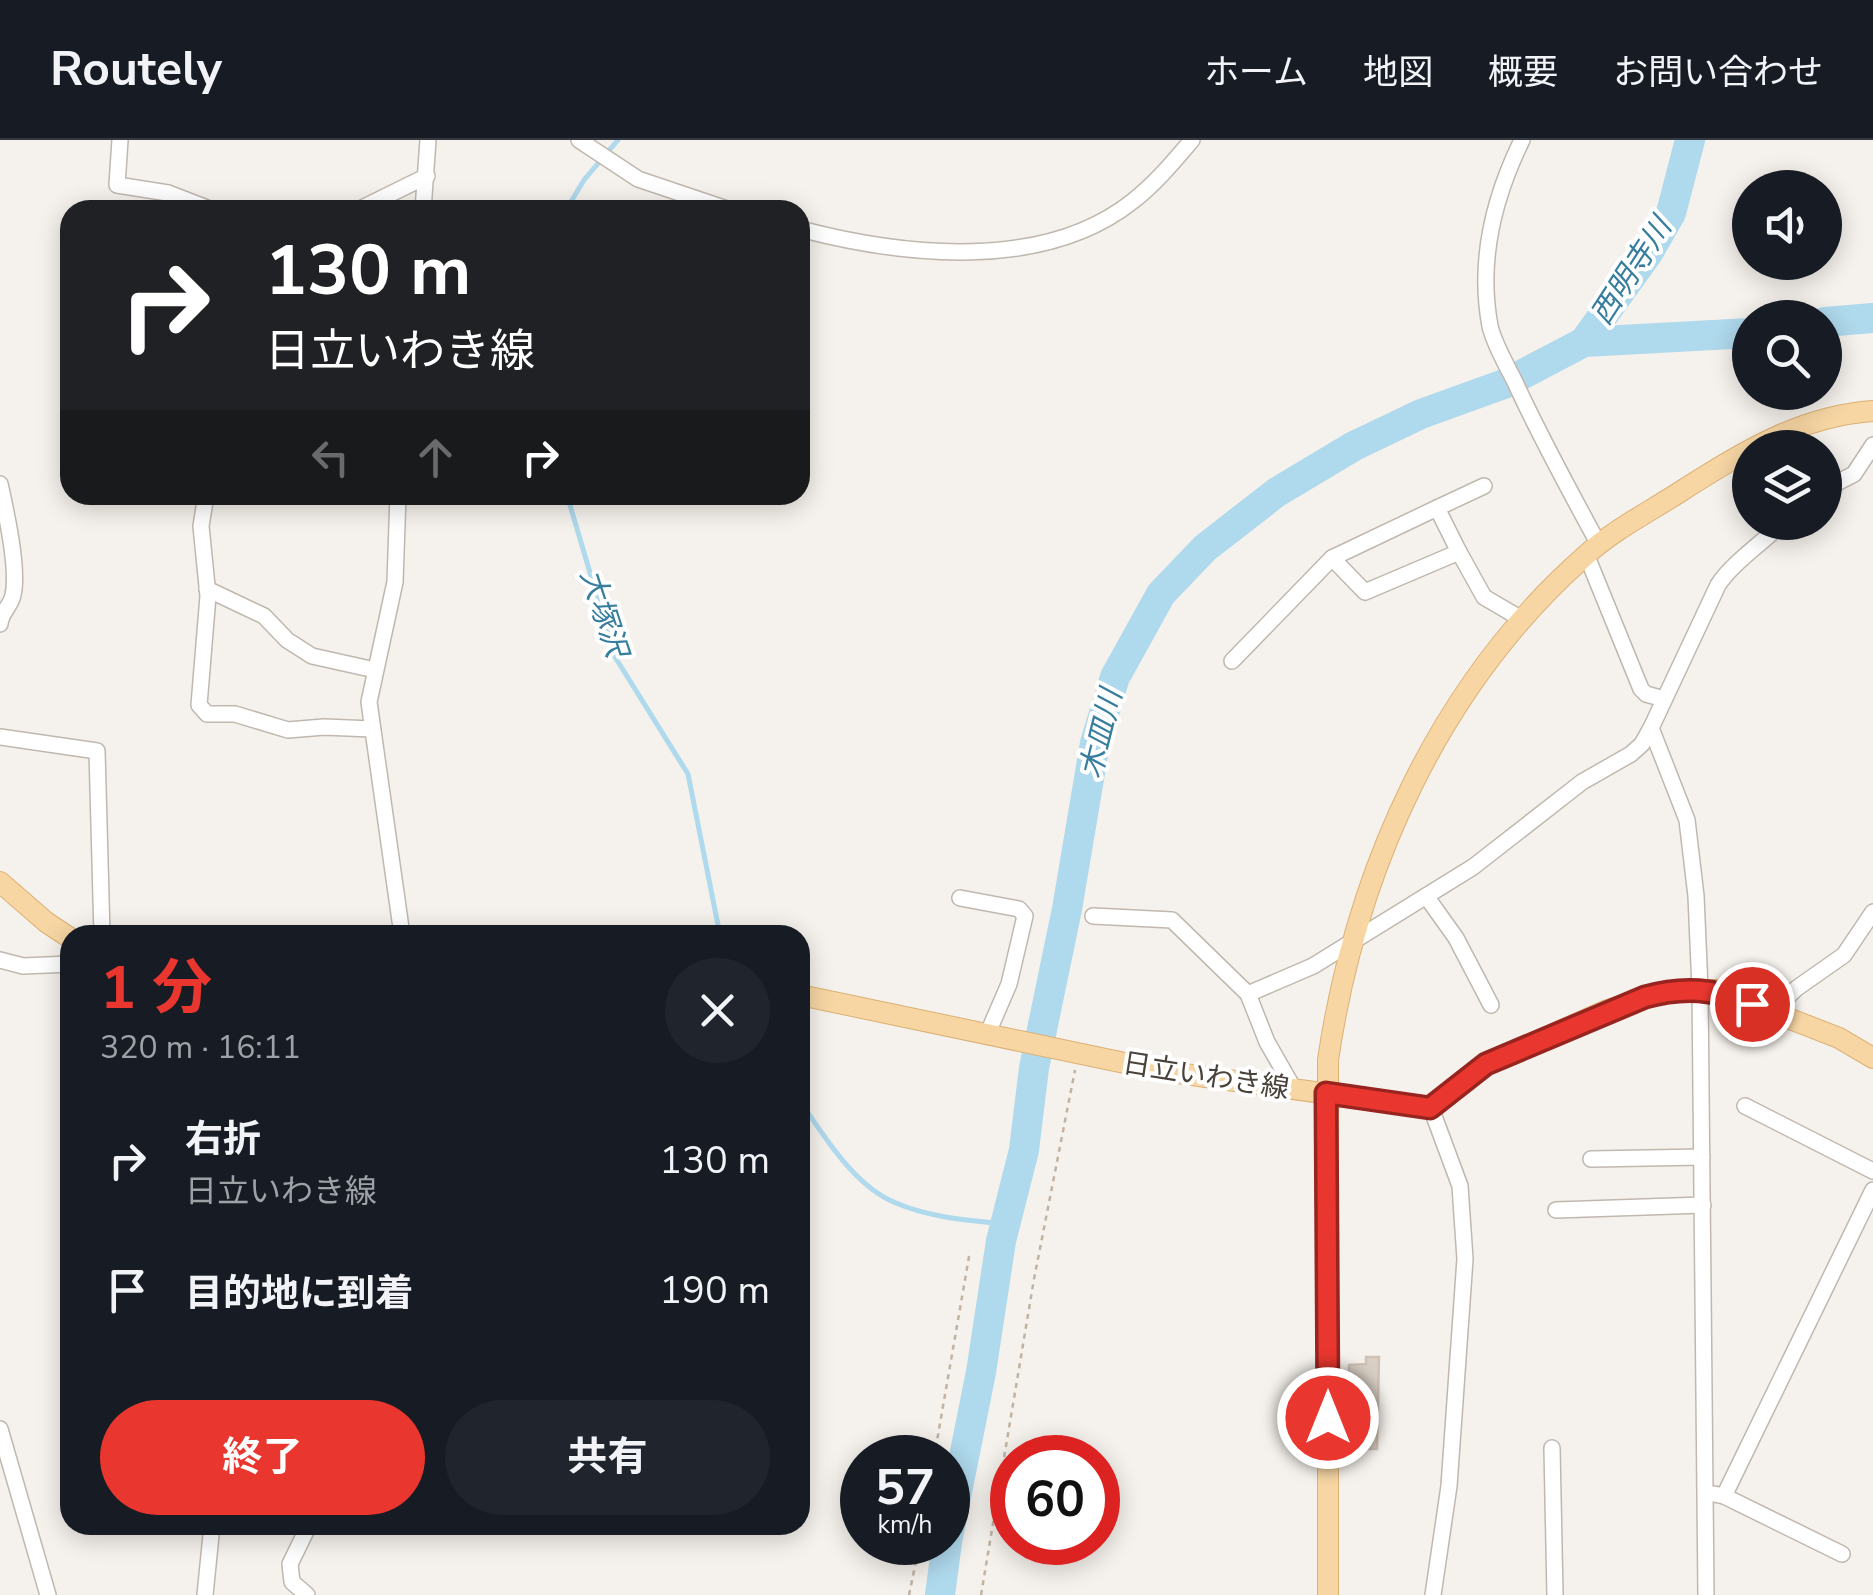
<!DOCTYPE html>
<html lang="ja">
<head>
<meta charset="utf-8">
<style>
  body { margin:0; font-family:"Nunito Sans","Noto Sans JP",sans-serif; background:#20242c; color:#f1f3f6; height:100vh; display:flex; flex-direction:column; font-size:38px; white-space:nowrap }
  * { box-sizing:border-box; margin:0 }
  p { font-size:32px; color:#9ea1a6 }
  .icon { flex:none; width:55px; height:55px; fill:none; stroke:currentColor; stroke-width:2; stroke-linecap:round; stroke-linejoin:round }
  .map { position:relative; flex:1; overflow:hidden }
  .sheet { position:absolute; left:60px; top:785px; width:750px; height:610px; display:flex; flex-direction:column; background:#171b24; border-radius:30px; box-shadow:0 5px 25px #0003 }
  .sheet>* { flex:none }
  .banner { position:absolute; left:60px; top:60px; width:750px; height:305px; border-radius:30px; box-shadow:0 5px 25px #0003; background:#202124; color:#fff; overflow:hidden }
  .controls { position:absolute; left:1732px; top:30px; display:grid; gap:20px }
  .controls a { display:grid; place-items:center; width:110px; height:110px; border-radius:50%; background:#171b24; box-shadow:0 5px 25px #0003; font-size:50px }
  .speed { position:absolute; left:840px; top:1295px; display:flex; gap:20px; font-size:50px; font-weight:700; text-align:center }
  .speed>* { display:grid; place-content:center; width:130px; height:130px; border-radius:50%; background:#171b24; box-shadow:0 5px 25px #0003; line-height:1 }
  .speed small { font-size:25px; font-weight:400 }
  .speed .limit { border:15px solid #d22; background:#fff; color:#111 }
  .pin { position:absolute; display:grid; place-items:center; width:85px; height:85px; color:#fff; margin:-42px; border:5px solid #fff; border-radius:50%; box-shadow:0 2px 10px #0007 }
  .me { position:absolute; width:110px; margin:-55px; rotate:0deg; stroke-linejoin:round; filter:drop-shadow(0 0 8px #0008) }
  .turn { display:flex; align-items:center; gap:35px; height:210px; padding:0 40px; font-size:45px }
  .turn .icon { width:130px; height:130px; stroke-width:2.5 }
  .turn b { display:block; font-size:70px; line-height:85px }
  .lanes { display:flex; align-items:center; height:95px; padding:0 40px; background:#0003; justify-content:center; gap:50px; direction:ltr }
  .lanes .off { opacity:.35 }
  .round { display:grid; place-items:center; flex:none; width:105px; height:105px; border-radius:52px; background:#20242c }
  .head { display:flex; align-items:center; justify-content:space-between; height:170px; padding:0 40px }
  h1 { font-size:60px; font-weight:700; line-height:75px; color:#e9372f }
  .primary-button { display:flex; gap:20px; margin-top:auto; padding:20px 40px }
  .primary-button a { flex:1; height:115px; border-radius:60px; background:#e9372f; color:#fff; font-size:40px; font-weight:700; line-height:115px; text-align:center }
  .primary-button a+a { background:#20242c; color:#f1f3f6 }
  ul { padding:0; list-style:none }
  li { display:flex; align-items:center; gap:30px; height:130px; padding:0 40px }
  li div { flex:1 }
  li b { display:block; font-size:38px }
  li em { font-style:normal }
  header { display:flex; align-items:center; gap:60px; box-sizing:border-box; height:140px; padding:0 50px; background:#171b24; border-bottom:2px solid #363941 }
  header strong { font-size:48px }
  nav { display:flex; gap:55px; margin-inline-start:auto; font-size:35px }
  .map>svg:first-child { display:block }
  .lines { fill:none; stroke-linecap:round; stroke-linejoin:round }
  .stream { stroke:#afd9ec; stroke-width:5 }
  .river { stroke:#afd9ec; stroke-width:30 }
  .building { fill:#d9cfc5; stroke:#d0c3b6; stroke-width:2.5 }
  .minor-casing { stroke:#c0b8af; stroke-width:18 }
  .major-casing { stroke:#dbb174; stroke-width:22 }
  .path { stroke:#c1b2a2; stroke-width:2.5; stroke-dasharray:5 5; stroke-linecap:butt }
  .minor { stroke:#fff; stroke-width:15 }
  .major { stroke:#f7d6a4; stroke-width:20 }
  .route-casing { stroke:#97241f; stroke-width:25 }
  .route { stroke:#e9372f; stroke-width:18 }
  .labels { text-anchor:middle; stroke-width:8; stroke-linejoin:round; paint-order:stroke }
  .street-label { font-size:28px; fill:#49423a; stroke:#fff }
  .water-label { font-size:30px; font-style:italic; fill:#367d9e; stroke:#fff }
</style>
</head>
<body>
<header>
<strong>Routely</strong>
<nav><a>ホーム</a><a>地図</a><a>概要</a><a>お問い合わせ</a></nav>
</header>
<div class="map">
<svg width="1873" height="1455" viewBox="0 0 1873 1455">
  <rect width="100%" height="100%" fill="#f5f1ec"/>
  <g class="lines">
    <g class="stream">
      <path d="M566 70 584 40 618 0"/>
      <path d="M567 355 615 517 688 634 720 795"/>
      <path d="M800 961C824 996 855 1047 896 1063 931 1078 968 1080 1005 1084"/>
    </g>
    <g class="river">
      <path d="M1825 182 1873 178"/>
      <path d="M1584 202 1648 113 1671 73 1690 0"/>
      <path d="M948 1397 981 1232 1001 1101 1024 1010 1034 928 1067 769 1095 603 1115 537 1161 454 1205 408 1277 352 1354 306 1421 274 1504 244 1584 202 1750 193"/>
      <path d="M940 1455 947 1402"/>
    </g>
  </g>
  <path class="building" d="M1366 1217H1379L1377 1309H1364V1302L1348 1301 1349 1225 1366 1224Z"/>
  <g class="lines">
    <defs>
      <g id="minor">
        <path d="M120 0 117 45 168 53 212 70"/>
        <path d="M579 0 638 39 730 70"/>
        <path d="M1522 0C1494 57 1478 122 1490 186 1494 204 1506 224 1515 242 1540 297 1570 351 1599 405"/>
        <path d="M358 70 427 36"/>
        <path d="M423 70 428 0"/>
        <path d="M800 89C903 116 1044 132 1133 61 1156 43 1174 21 1192 0"/>
        <path d="M0 344C6 371 19 429 13 455 11 466 1 472 0 484"/>
        <path d="M1825 349 1854 334 1873 305"/>
        <path d="M206 355 201 386 208 456 199 565 207 574H235L288 590 324 587 372 589"/>
        <path d="M398 355 395 442 369 562 402 795"/>
        <path d="M1459 412 1437 368 1484 346"/>
        <path d="M1586 414 1641 549 1646 554 1664 559"/>
        <path d="M1332 418 1437 368"/>
        <path d="M207 449 264 476 287 500 312 516 375 530"/>
        <path d="M1232 521 1332 418 1365 452 1459 412 1484 457 1523 480"/>
        <path d="M1651 588 1687 680 1696 756 1700 849 1706 1455"/>
        <path d="M0 597 97 611 102 795"/>
        <path d="M1426 756 1456 798 1491 865"/>
        <path d="M960 758 1019 769 1025 776 1009 844 987 895"/>
        <path d="M1093 776 1172 780 1248 854 1267 902 1295 951"/>
        <path d="M0 820 23 826 70 824"/>
        <path d="M1248 854 1313 826 1473 727 1582 642 1631 614 1642 604 1651 588 1718 445C1733 422 1763 403 1783 382"/>
        <path d="M1771 872 1797 848 1844 815 1873 772"/>
        <path d="M1745 966 1873 1031"/>
        <path d="M1431 968 1460 1046 1465 1119 1449 1346 1433 1455"/>
        <path d="M1591 1019 1702 1017"/>
        <path d="M1556 1070 1703 1065"/>
        <path d="M0 1289 48 1455"/>
        <path d="M1552 1308 1555 1455"/>
        <path d="M1714 1354 1724 1356 1842 1414"/>
        <path d="M1724 1356 1873 1050"/>
        <path d="M205 1455 212 1385"/>
        <path d="M307 1455 292 1442 290 1424 309 1385"/>
      </g>
      <g id="major">
        <path d="M0 742 46 782 70 798"/>
        <path d="M800 855 1163 931 1431 968 1486 924 1605 871 1667 851 1716 850 1839 898 1873 918"/>
        <path d="M1328 1455V920C1356 730 1439 545 1585 416 1614 389 1653 370 1686 348 1745 311 1801 276 1873 271"/>
      </g>
    </defs>
    <use href="#minor" class="minor-casing"/>
    <use href="#major" class="major-casing"/>
    <g class="path">
      <path d="M934 1318 970 1111"/>
      <path d="M909 1455 920 1402"/>
      <path d="M981 1455 1034 1139 1075 930"/>
    </g>
    <use href="#minor" class="minor"/>
    <use href="#major" class="major"/>
  </g>
  <g class="lines">
    <defs>
      <path id="route" d="M1328 1278 1326 953 1430 968 1486 924 1645 857C1684 846 1714 849 1752 864"/>
    </defs>
    <use href="#route" class="route-casing"/>
    <use href="#route" class="route"/>
  </g>
  <g class="labels">
    <g class="street-label">
      <text transform="translate(1206 935) rotate(9)" y="10">日立いわき線</text>
    </g>
    <g class="water-label">
      <text transform="translate(1631 131) rotate(-57)" y="10">西明寺川</text>
      <text transform="translate(604 473) rotate(72)" y="10">大塚沢</text>
      <text transform="translate(1101 594) rotate(-76)" y="10">木皿川</text>
    </g>
  </g>
</svg>
<div class="controls">
<a><svg class="icon" aria-label="sound" viewBox="0 0 24 24"><path d="M4 9h4l5-4v14l-5-4H4zM17 9q2 3 0 6"/></svg></a>
<a><svg class="icon" aria-label="search" viewBox="0 0 24 24"><circle cx="10" cy="10" r="6"/><path d="M15 15l6 6"/></svg></a>
<a><svg class="icon" aria-label="layers" viewBox="0 0 24 24"><path d="M12 4l9 5-9 5-9-5zM3 14l9 5 9-5"/></svg></a>
</div>
<div class="speed"><div>57<small>km/h</small></div><div class="limit">60</div></div>
<div class="pin" style="left:1752px;top:864px;background:#d93025"><svg class="icon" aria-label="arrive" viewBox="0 0 24 24"><path d="M6 21V4h12l-3 4 3 4H6"/></svg></div>
<svg class="me" style="left:1328px;top:1278px" viewBox="-20 -20 40 40"><circle r="17" fill="#e9372f" stroke="#fff" stroke-width="3"/><path d="M0-11L8 9 0 5-8 9z" fill="#fff"/></svg>
<div class="banner">
<div class="turn"><svg class="icon" aria-label="right" viewBox="0 0 24 24"><path d="M7 20v-9h11M14 6l5 5-5 5"/></svg><div><b>130 m</b>日立いわき線</div></div>
<div class="lanes"><svg class="icon off" aria-label="left" viewBox="0 0 24 24"><path d="M17 20v-9H6M10 6l-5 5 5 5"/></svg><svg class="icon off" aria-label="ahead" viewBox="0 0 24 24"><path d="M12 20V5M6 11l6-6 6 6"/></svg><svg class="icon" aria-label="right" viewBox="0 0 24 24"><path d="M7 20v-9h11M14 6l5 5-5 5"/></svg></div>
</div>
<section class="sheet">
<div class="head"><div><h1>1 分</h1><p>320 m · 16:11</p></div><a class="round"><svg class="icon" aria-label="close" viewBox="0 0 24 24"><path d="M6 6l12 12M18 6L6 18"/></svg></a></div>
<ul>
<li><svg class="icon" aria-label="right" viewBox="0 0 24 24"><path d="M7 20v-9h11M14 6l5 5-5 5"/></svg><div><b>右折</b><p>日立いわき線</p></div><em>130 m</em></li>
<li><svg class="icon" aria-label="arrive" viewBox="0 0 24 24"><path d="M6 21V4h12l-3 4 3 4H6"/></svg><div><b>目的地に到着</b></div><em>190 m</em></li>
</ul>
<div class="primary-button"><a>終了</a><a>共有</a></div>
</section>
</div>
</body>
</html>
